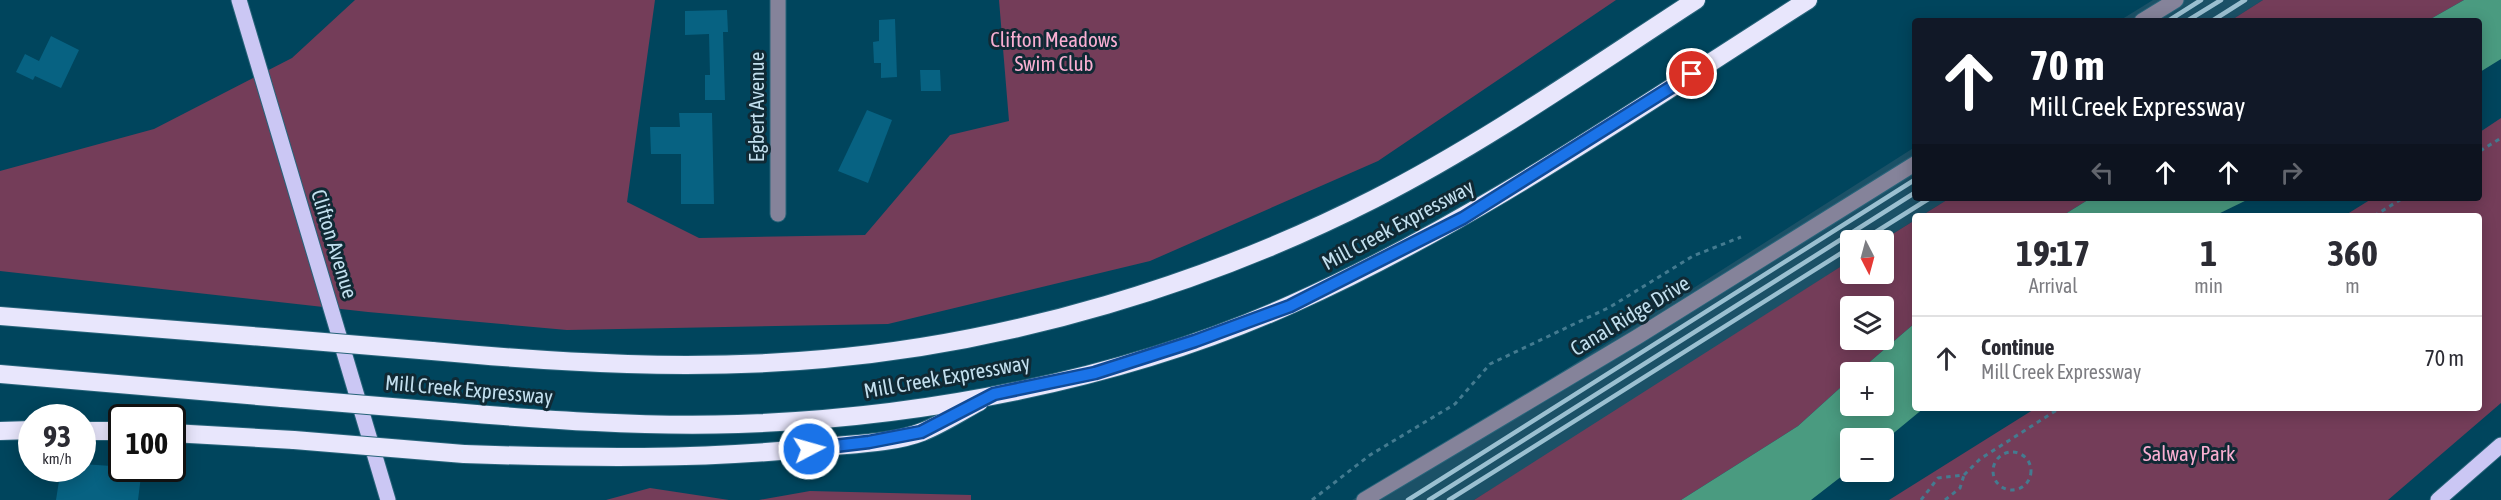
<!DOCTYPE html>
<html lang="en">
<head>
<meta charset="utf-8">
<style>
  body { margin:0; font-family:"Asap Condensed",sans-serif; background:#f2f2f3; color:#2b2b33; height:100vh; display:flex; flex-direction:column; font-size:22px; white-space:nowrap }
  * { box-sizing:border-box; margin:0 }
  p { font-size:20px; color:#7c7c81 }
  .icon { flex:none; width:33px; height:33px; fill:none; stroke:currentColor; stroke-width:2; stroke-linecap:round; stroke-linejoin:round }
  .map { position:relative; flex:1; overflow:hidden }
  .sheet { position:absolute; left:1912px; top:213px; width:570px; height:198px; display:flex; flex-direction:column; background:#fff; border-radius:6px; box-shadow:0 3px 15px #0003 }
  .sheet>* { flex:none }
  .hud { position:absolute; left:1912px; top:18px; width:570px; height:183px; border-radius:6px; box-shadow:0 3px 15px #0003; background:#111827; color:#fff; overflow:hidden }
  .needle { width:39px; rotate:174deg }
  .tools { position:absolute; left:1840px; top:230px; display:grid; gap:12px }
  .tools a { display:grid; place-items:center; width:54px; height:54px; border-radius:6px; background:#fff; box-shadow:0 3px 15px #0003; font-size:30px }
  .speed { position:absolute; left:18px; top:404px; display:flex; gap:12px; font-size:30px; font-weight:700; text-align:center }
  .speed>* { display:grid; place-content:center; width:78px; height:78px; border-radius:50%; background:#fff; box-shadow:0 3px 15px #0003; line-height:1 }
  .speed small { font-size:15px; font-weight:400 }
  .speed .limit { border:3px solid #111; border-radius:9px; background:#fff; color:#111 }
  .pin { position:absolute; display:grid; place-items:center; width:51px; height:51px; color:#fff; margin:-26px; border:3px solid #fff; border-radius:50%; box-shadow:0 2px 6px #0007 }
  .me { position:absolute; width:66px; margin:-33px; rotate:84deg; stroke-linejoin:round; filter:drop-shadow(0 0 4px #0008) }
  .turn { display:flex; align-items:center; gap:21px; height:126px; padding:0 18px; font-size:27px }
  .turn .icon { width:78px; height:78px; stroke-width:2.5 }
  .turn b { display:block; font-size:42px; line-height:51px }
  .lanes { display:flex; align-items:center; height:57px; padding:0 18px; background:#0003; justify-content:center; gap:30px; direction:ltr }
  .lanes .off { opacity:.35 }
  .eta { display:flex; justify-content:space-evenly; align-items:center; height:102px; text-align:center }
  .eta b { font-size:36px; font-weight:700; line-height:42px }
  ul { padding:0; list-style:none }
  li { display:flex; align-items:center; gap:18px; height:84px; padding:0 18px; border-top:2px solid #e1e1e2 }
  li div { flex:1 }
  li b { display:block; font-size:22px }
  li em { font-style:normal }
  .map>svg:first-child { display:block }
  .built { fill:#1b5167 }
  .green { fill:#743d59; fill-rule:evenodd }
  .water { fill:#4a9b80 }
  .building { fill:#076282 }
  .lines { fill:none; stroke-linecap:round; stroke-linejoin:round }
  .minor-casing { stroke:#27647a; stroke-width:17 }
  .major-casing { stroke:#27647a; stroke-width:17 }
  .highway-casing { stroke:#27647a; stroke-width:20 }
  .path { stroke:#447b90; stroke-width:3; stroke-dasharray:4.5 4.5; stroke-linecap:butt }
  .minor { stroke:#85839a; stroke-width:15 }
  .major { stroke:#cbc7f4; stroke-width:15 }
  .highway { stroke:#e8e6fc; stroke-width:18 }
  .rail { stroke:#9bc0d1; stroke-width:4.5 }
  .highway-bridge-casing { stroke:#27647a; stroke-width:20; stroke-linecap:butt }
  .highway-bridge { stroke:#e8e6fc; stroke-width:18 }
  .route-casing { stroke:#114b97; stroke-width:15 }
  .route { stroke:#1a73e8; stroke-width:10 }
  .labels { text-anchor:middle; stroke-width:6; stroke-linejoin:round; paint-order:stroke }
  .park-label { font-size:21px; fill:#f9afd2; stroke:#102934 }
  .street-label { font-size:21px; fill:#c2dfee; stroke:#102934 }
</style>
</head>
<body>
<div class="map">
<svg width="2501" height="500" viewBox="0 0 2501 500">
  <rect width="100%" height="100%" fill="#00455d"/>
  <g class="built">
    <path d="M2153 0H2263L2230 21H2119Z"/>
    <path d="M1915 147 1916 198H1950L1921 216H1916L1915 220 1883 240H1851V260L1608 417 1474 500H1352L1494 415Z"/>
  </g>
  <g class="green">
    <path d="M355 0H655L627 202 699 238 865 235 950 135 1009 121 999 0H1616L1378 161 1150 261 888 324 567 330 368 312 0 271V171L154 129 292 58Z"/>
    <path d="M2263 0H2464L2427 21H2230Z"/>
    <path d="M2501 118V403L2388 500H1889L2036 408H2480V216H2344L2373 198H2480V132Z"/>
    <path d="M1950 198H2091L2062 216H1921Z"/>
    <path d="M1915 220V323L1858 372H1851V378L1798 426 1681 500H1474L1851 260V273H1884L1883 240ZM1851 306H1884V339H1851Z"/>
    <path d="M650 488 729 500H606Z"/>
    <path d="M810 491 971 495V500H759Z"/>
  </g>
  <g class="water">
    <path d="M2464 0H2501V59L2480 72V21H2427Z"/>
    <path d="M2091 198H2251L2214 216H2062Z"/>
    <path d="M1915 323 1916 408H1924L1884 441V438H1851V469L1811 500H1681L1798 426 1851 378V405H1884V372H1858Z"/>
  </g>
  <g class="building">
    <path d="M727 10 728 32H723L725 100H705V75H710L709 34 685 35V11Z"/>
    <path d="M895 19 897 77 881 78V63H874L873 42 879 41V20Z"/>
    <path d="M51 36 79 50 61 88 35 76 33 80 16 72 25 54 39 61Z"/>
    <path d="M920 70H940L941 91H921Z"/>
    <path d="M867 110 892 120 868 183 838 171Z"/>
    <path d="M679 113H712L714 204H681V154H651L650 127H680Z"/>
    <path d="M82 464 142 468 138 500H56L61 468H82Z"/>
  </g>
  <g class="lines">
    <defs>
      <g id="minor">
        <path d="M778 0V214"/>
        <path d="M2142 21 2176 0"/>
        <path d="M1364 500 1637 337 1916 163"/>
      </g>
      <g id="major">
        <path d="M239 0 388 500"/>
        <path d="M2438 500 2501 445"/>
      </g>
      <g id="highway">
        <path d="M0 316 264 337"/>
        <path d="M432 351C562 363 693 371 824 359 1011 343 1207 284 1374 199 1486 142 1591 68 1696 0"/>
        <path d="M0 374 282 398"/>
        <path d="M453 412C548 420 643 427 738 424 922 418 1123 380 1292 304 1475 222 1639 107 1808 0"/>
        <path d="M0 431 32 430"/>
        <path d="M82 431H122"/>
        <path d="M172 433 294 440"/>
        <path d="M464 454C584 458 703 460 823 447 853 444 894 443 922 432 942 424 960 412 979 402"/>
      </g>
    </defs>
    <use href="#minor" class="minor-casing"/>
    <use href="#major" class="major-casing"/>
    <use href="#highway" class="highway-casing"/>
    <g class="path">
      <path d="M2480 151 2501 138"/>
      <path d="M2374 216 2403 198"/>
      <circle cx="2012" cy="471" r="19"/>
      <path d="M1312 500 1370 455 1455 404 1490 364 1610 307 1693 256 1741 237"/>
      <path d="M1921 500 1938 478 1964 475 1980 459 2060 408"/>
      <path d="M1945 500 1960 488 1964 475"/>
    </g>
    <use href="#minor" class="minor"/>
    <use href="#major" class="major"/>
    <use href="#highway" class="highway"/>
    <g class="rail">
      <path d="M2168 21 2201 0"/>
      <path d="M2187 21 2221 0"/>
      <path d="M2212 21 2245 0"/>
      <path d="M1863 240 1930 198"/>
      <path d="M1408 500 1916 179"/>
      <path d="M1429 500 1916 192"/>
      <path d="M1449 500 1851 247"/>
    </g>
    <defs>
      <g id="highway-bridge">
        <path d="M264 337 432 351"/>
        <path d="M282 398 453 412"/>
        <path d="M294 440 464 454"/>
      </g>
    </defs>
    <use href="#highway-bridge" class="highway-bridge-casing"/>
    <use href="#highway-bridge" class="highway-bridge"/>
  </g>
  <g class="lines">
    <defs>
      <path id="route" d="M809 449 869 442 921 432 994 394 1095 373 1195 341 1290 306 1463 218 1692 74"/>
    </defs>
    <use href="#route" class="route-casing"/>
    <use href="#route" class="route"/>
  </g>
  <g class="labels">
    <g class="park-label">
      <text x="1054" y="47">Clifton Meadows<tspan x="1054" dy="24">Swim Club</tspan></text>
      <text x="2189" y="461">Salway Park</text>
    </g>
    <g class="street-label">
      <text transform="translate(757 107) rotate(-90)" y="7">Egbert Avenue</text>
      <text transform="translate(1398 225) rotate(-28)" y="7">Mill Creek Expressway</text>
      <text transform="translate(334 244) rotate(73)" y="7">Clifton Avenue</text>
      <text transform="translate(1630 316) rotate(-31)" y="7">Canal Ridge Drive</text>
      <text transform="translate(947 377) rotate(-10)" y="7">Mill Creek Expressway</text>
      <text transform="translate(469 390) rotate(5)" y="7">Mill Creek Expressway</text>
    </g>
  </g>
</svg>
<div class="tools">
<a><svg class="needle" viewBox="-14 -14 28 28"><path d="M0-13l5 13h-10z" fill="#e53935"/><path d="M0 13l5-13h-10z" fill="#7c7c81"/></svg></a>
<a><svg class="icon" aria-label="layers" viewBox="0 0 24 24"><path d="M12 4l9 5-9 5-9-5zM3 14l9 5 9-5"/></svg></a>
<a>+</a>
<a>−</a>
</div>
<div class="speed"><div>93<small>km/h</small></div><div class="limit">100</div></div>
<div class="pin" style="left:1692px;top:74px;background:#d93025"><svg class="icon" aria-label="arrive" viewBox="0 0 24 24"><path d="M6 21V4h12l-3 4 3 4H6"/></svg></div>
<svg class="me" style="left:809px;top:449px" viewBox="-20 -20 40 40"><circle r="17" fill="#1a73e8" stroke="#fff" stroke-width="3"/><path d="M0-11L8 9 0 5-8 9z" fill="#fff"/></svg>
<div class="hud">
<div class="turn"><svg class="icon" aria-label="ahead" viewBox="0 0 24 24"><path d="M12 20V5M6 11l6-6 6 6"/></svg><div><b>70 m</b>Mill Creek Expressway</div></div>
<div class="lanes"><svg class="icon off" aria-label="left" viewBox="0 0 24 24"><path d="M17 20v-9H6M10 6l-5 5 5 5"/></svg><svg class="icon" aria-label="ahead" viewBox="0 0 24 24"><path d="M12 20V5M6 11l6-6 6 6"/></svg><svg class="icon" aria-label="ahead" viewBox="0 0 24 24"><path d="M12 20V5M6 11l6-6 6 6"/></svg><svg class="icon off" aria-label="right" viewBox="0 0 24 24"><path d="M7 20v-9h11M14 6l5 5-5 5"/></svg></div>
</div>
<section class="sheet">
<div class="eta">
<div><b>19:17</b><p>Arrival</p></div>
<div><b>1</b><p>min</p></div>
<div><b>360</b><p>m</p></div>
</div>
<ul>
<li><svg class="icon" aria-label="ahead" viewBox="0 0 24 24"><path d="M12 20V5M6 11l6-6 6 6"/></svg><div><b>Continue</b><p>Mill Creek Expressway</p></div><em>70 m</em></li>
</ul>
</section>
</div>
</body>
</html>
